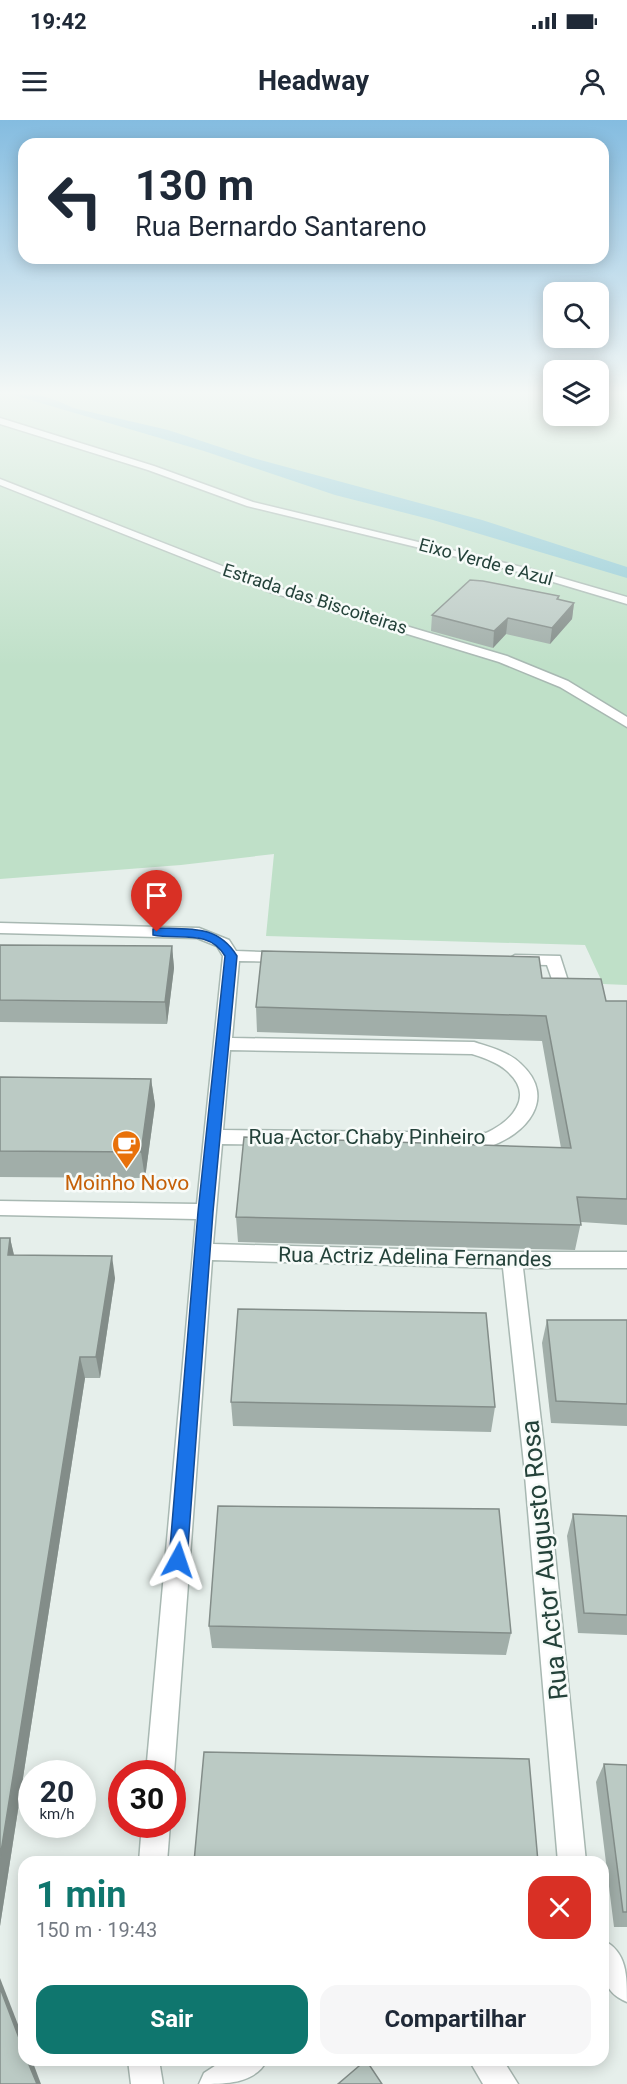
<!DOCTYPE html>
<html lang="pt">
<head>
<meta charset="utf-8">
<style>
  body { margin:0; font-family:Roboto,sans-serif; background:#f6f6f7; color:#1f2937; height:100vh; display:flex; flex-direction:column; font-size:22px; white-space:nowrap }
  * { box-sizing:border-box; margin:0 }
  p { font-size:20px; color:#747a83 }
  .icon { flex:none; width:33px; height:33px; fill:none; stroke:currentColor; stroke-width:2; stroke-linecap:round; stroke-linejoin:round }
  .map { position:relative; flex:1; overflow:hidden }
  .drawer { position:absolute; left:18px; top:1736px; width:591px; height:210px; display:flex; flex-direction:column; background:#fff; border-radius:18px; box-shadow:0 3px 15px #0003 }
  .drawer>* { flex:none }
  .top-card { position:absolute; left:18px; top:18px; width:591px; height:126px; border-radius:18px; box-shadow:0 3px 15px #0003; background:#fff; color:#1f2937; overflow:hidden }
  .fabs { position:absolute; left:543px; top:162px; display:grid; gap:12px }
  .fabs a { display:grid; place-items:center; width:66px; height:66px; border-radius:12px; background:#fff; box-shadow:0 3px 15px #0003; font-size:30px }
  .speed { position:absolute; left:18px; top:1640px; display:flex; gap:12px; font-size:30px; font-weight:700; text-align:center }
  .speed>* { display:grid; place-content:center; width:78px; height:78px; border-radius:50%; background:#fff; box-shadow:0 3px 15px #0003; line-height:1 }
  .speed small { font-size:15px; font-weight:400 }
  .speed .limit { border:9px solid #d22; background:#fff; color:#111 }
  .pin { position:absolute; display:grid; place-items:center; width:51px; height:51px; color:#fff; margin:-62px -26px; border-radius:50% 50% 50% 0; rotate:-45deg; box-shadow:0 0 6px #0007 }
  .pin .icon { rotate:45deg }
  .me { position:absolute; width:66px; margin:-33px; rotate:5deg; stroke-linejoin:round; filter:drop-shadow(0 0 4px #0008) }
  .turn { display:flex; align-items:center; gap:21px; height:126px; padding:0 18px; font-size:27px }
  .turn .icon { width:78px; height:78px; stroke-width:2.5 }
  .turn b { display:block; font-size:42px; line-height:51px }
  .round { display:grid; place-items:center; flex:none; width:63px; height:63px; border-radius:18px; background:#f6f6f7 }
  .overview { display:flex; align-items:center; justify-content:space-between; height:102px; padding:0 18px }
  h1 { font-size:36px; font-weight:700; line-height:45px; color:#0f766e }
  .primary-button { display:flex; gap:12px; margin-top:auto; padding:12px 18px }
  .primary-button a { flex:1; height:69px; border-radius:18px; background:#0f766e; color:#fff; font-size:24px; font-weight:700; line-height:69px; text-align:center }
  .primary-button a+a { background:#f6f6f7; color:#1f2937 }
  .status { display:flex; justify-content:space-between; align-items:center; height:42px; padding:0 30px; background:#fff; direction:ltr }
  .status svg { height:16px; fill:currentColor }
  header { display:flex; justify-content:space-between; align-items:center; height:78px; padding:0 18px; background:#fff; font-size:27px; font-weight:700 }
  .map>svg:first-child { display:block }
  .green { fill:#bfe0c8 }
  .water { fill:#8ec9d4 }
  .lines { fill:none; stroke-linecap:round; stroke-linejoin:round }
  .pedestrian-casing { stroke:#a8b8b2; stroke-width:3 }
  .minor-casing { stroke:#a8b8b2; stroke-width:3 }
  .tertiary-casing { stroke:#a8b8b2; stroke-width:3 }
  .pedestrian { fill:#fff; fill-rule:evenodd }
  .minor { fill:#fff; fill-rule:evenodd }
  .tertiary { fill:#fff; fill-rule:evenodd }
  .wall { fill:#a1aea9 }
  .shaded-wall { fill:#838d89 }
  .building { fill:#bbcac4; stroke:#838d89; stroke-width:1.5 }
  .route { fill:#1a73e8; stroke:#114b97; stroke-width:1.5 }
  .labels { text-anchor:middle; stroke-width:5; stroke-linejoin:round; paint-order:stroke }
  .far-street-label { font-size:18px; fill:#24423a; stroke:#f7fbf9 }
  .street-label { font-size:21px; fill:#24423a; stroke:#f7fbf9 }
  .food-label { font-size:21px; fill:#c56008; stroke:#f7fbf9 }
  .near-street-label { font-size:26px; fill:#24423a; stroke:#f7fbf9 }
</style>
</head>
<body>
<div class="status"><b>19:42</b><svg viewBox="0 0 49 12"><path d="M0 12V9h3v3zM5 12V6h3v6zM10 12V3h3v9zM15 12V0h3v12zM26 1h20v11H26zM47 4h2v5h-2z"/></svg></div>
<header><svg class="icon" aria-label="menu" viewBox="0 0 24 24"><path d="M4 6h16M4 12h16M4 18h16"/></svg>Headway<svg class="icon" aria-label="person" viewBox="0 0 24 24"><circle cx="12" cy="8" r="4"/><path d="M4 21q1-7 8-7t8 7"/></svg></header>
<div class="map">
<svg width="627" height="1964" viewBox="0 0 627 1964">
  <rect width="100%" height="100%" fill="#e6efeb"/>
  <path class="green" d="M0 271H553L554 296H598L599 271H627V865L603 864 585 825 266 816 274 734 181 745 0 759Z"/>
  <path class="water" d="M0 271C25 271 51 276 73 288L168 310 253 338 482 400 627 447V458L433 400 335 375 204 331Z"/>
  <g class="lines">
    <defs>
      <path id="pedestrian" d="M0 298 154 346 253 382 530 449 627 477V484L523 453 247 386 148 350 0 304Z"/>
      <g id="minor">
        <path d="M0 803 199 808 229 820 236 831 292 833 294 837 292 841 286 842 239 841 232 918 474 922C490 927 509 932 521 944 558 978 526 1015 488 1027L222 1024 213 1124 512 1132H627V1148H523L546 1344 586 1742H558L524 1344 503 1148 212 1140 174 1653 172 1656V1653H146L196 1099 0 1095V1081L197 1084 223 836 217 826 197 818 0 813ZM230 930 472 934C484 938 497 942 507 951 536 976 511 1002 486 1013L223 1010Z"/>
        <path d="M515 835 560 836 568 861 560 866 554 865 547 845 509 844 507 840Z"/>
        <path d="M142 1704H170L167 1742H139Z"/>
        <path d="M603 1820C627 1832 627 1855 627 1882 598 1870 603 1847 603 1820Z"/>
        <path d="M128 1940H159L163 1964H131Z"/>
        <path d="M224 1940H267C255 1964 226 1964 199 1964L204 1953Z"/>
        <path d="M469 1940H503L518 1964H483Z"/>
      </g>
      <path id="tertiary" d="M0 359 278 468 507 536 568 561 627 597V607L560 567 499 542 270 472 0 365Z"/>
    </defs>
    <use href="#pedestrian" class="pedestrian-casing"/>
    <use href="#minor" class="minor-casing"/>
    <use href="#tertiary" class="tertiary-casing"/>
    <use href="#pedestrian" class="pedestrian"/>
    <use href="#minor" class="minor"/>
    <use href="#tertiary" class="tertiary"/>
  </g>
  <g class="wall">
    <path d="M559 476V480L574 483 572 499 550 524 506 514 493 528 431 511 432 495Z"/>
    <path d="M0 825 172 826 174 848 167 904 0 902Z"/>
    <path d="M542 858 606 881H627V1105L581 1102 575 1130 238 1122 236 1097 561 1028 542 921 257 912 256 887Z"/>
    <path d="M0 957 151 959 155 985 145 1058 0 1057Z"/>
    <path d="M10 1118 14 1135 115 1158 100 1258H85L0 1806Z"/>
    <path d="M547 1200H627V1306L551 1303 542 1223Z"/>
    <path d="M231 1282 495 1287 491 1312 233 1306Z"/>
    <path d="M573 1394 627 1396V1515L578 1513 567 1416Z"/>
    <path d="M209 1506 511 1513 506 1535 212 1528Z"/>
    <path d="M604 1644 627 1645V1807H614L596 1662Z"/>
  </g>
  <g class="shaded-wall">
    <path d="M574 483 572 499 550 524 552 508Z"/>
    <path d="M508 498 506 514 493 528 494 511Z"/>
    <path d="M172 826 174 848 167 904 165 882Z"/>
    <path d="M151 959 155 985 145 1058 141 1032Z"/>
    <path d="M10 1118 15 1140 8 1135Z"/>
    <path d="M112 1136 115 1158 100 1258 96 1237Z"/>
    <path d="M80 1237 85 1258 0 1806V1738Z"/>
    <path d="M0 1858 24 1920V1931L0 1868Z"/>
    <path d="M27 1940H32L41 1964H37Z"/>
  </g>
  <g class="building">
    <path d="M470 460 483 461 559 476 557 479 574 483 552 508 508 498 494 511 432 495Z"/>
    <path d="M0 825 172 826 165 882 0 880Z"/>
    <path d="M262 831 539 837 542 858 601 859 606 881H627V1079L577 1077 581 1105 236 1097 244 1017 571 1028 546 896 256 887Z"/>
    <path d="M0 957 151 959 141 1032 0 1031Z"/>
    <path d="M0 1118H10L8 1135 112 1136 96 1237H80L0 1738Z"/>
    <path d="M238 1189 486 1193 495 1287 231 1282Z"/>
    <path d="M547 1200H627V1284L556 1281Z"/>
    <path d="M218 1386 499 1389 511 1513 209 1506Z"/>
    <path d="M573 1394 627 1396V1495L584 1493Z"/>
    <path d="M204 1632 529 1639 538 1742H194Z"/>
    <path d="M604 1644 627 1645V1792H623Z"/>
    <path d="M0 1868 24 1931V1940H27L37 1964H0Z"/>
    <path d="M366 1940 382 1964H338Z"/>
  </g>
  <linearGradient id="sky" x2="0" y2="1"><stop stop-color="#84bce0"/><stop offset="0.5" stop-color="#f4f8f6"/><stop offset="1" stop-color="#f4f8f6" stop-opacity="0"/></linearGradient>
  <rect width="627" height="546" fill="url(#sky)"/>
  <path class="route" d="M157 808C191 809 218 805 237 836L213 1092 187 1440 184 1446 178 1448 171 1446 169 1440 198 1092 225 836C209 809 179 820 153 815V809Z"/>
  <defs>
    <symbol id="cafe-pin" viewBox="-11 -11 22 30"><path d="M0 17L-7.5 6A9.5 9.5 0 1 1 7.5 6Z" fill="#e8710a" stroke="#f7fbf9"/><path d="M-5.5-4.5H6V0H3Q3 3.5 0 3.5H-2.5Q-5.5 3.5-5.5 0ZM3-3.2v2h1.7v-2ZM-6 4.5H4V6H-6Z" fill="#fff"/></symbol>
  </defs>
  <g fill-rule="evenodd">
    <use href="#cafe-pin" x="110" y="1008" width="33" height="45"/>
  </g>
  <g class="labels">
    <g class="far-street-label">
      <text transform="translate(486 442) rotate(15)" y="6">Eixo Verde e Azul</text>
      <text transform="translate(315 479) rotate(18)" y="6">Estrada das Biscoiteiras</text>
    </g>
    <g class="street-label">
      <text x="367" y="1024">Rua Actor Chaby Pinheiro</text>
      <text transform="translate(415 1137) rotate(1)" y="7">Rua Actriz Adelina Fernandes</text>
    </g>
    <g class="food-label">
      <text x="127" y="1070">Moinho Novo</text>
    </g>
    <g class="near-street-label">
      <text transform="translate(544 1440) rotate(-96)" y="9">Rua Actor Augusto Rosa</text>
    </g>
  </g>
</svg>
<div class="fabs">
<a><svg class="icon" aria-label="search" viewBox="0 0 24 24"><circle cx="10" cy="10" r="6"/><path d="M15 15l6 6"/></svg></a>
<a><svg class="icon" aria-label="layers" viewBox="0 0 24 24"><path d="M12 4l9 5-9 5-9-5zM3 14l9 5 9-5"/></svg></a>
</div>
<div class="speed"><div>20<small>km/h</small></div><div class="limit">30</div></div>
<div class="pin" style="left:157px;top:812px;background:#d93025"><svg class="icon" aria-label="arrive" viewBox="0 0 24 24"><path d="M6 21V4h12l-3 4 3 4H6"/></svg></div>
<svg class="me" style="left:178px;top:1440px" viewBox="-20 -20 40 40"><path d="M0-17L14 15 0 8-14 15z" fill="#1a73e8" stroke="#fff" stroke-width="4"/></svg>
<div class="top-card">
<div class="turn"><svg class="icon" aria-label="left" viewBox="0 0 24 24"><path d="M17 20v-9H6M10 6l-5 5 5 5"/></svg><div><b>130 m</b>Rua Bernardo Santareno</div></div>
</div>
<section class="drawer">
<div class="overview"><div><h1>1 min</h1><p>150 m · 19:43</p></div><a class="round" style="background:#d93025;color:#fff"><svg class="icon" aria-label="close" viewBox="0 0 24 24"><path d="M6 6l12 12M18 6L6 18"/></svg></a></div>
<div class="primary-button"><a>Sair</a><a>Compartilhar</a></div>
</section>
</div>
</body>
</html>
